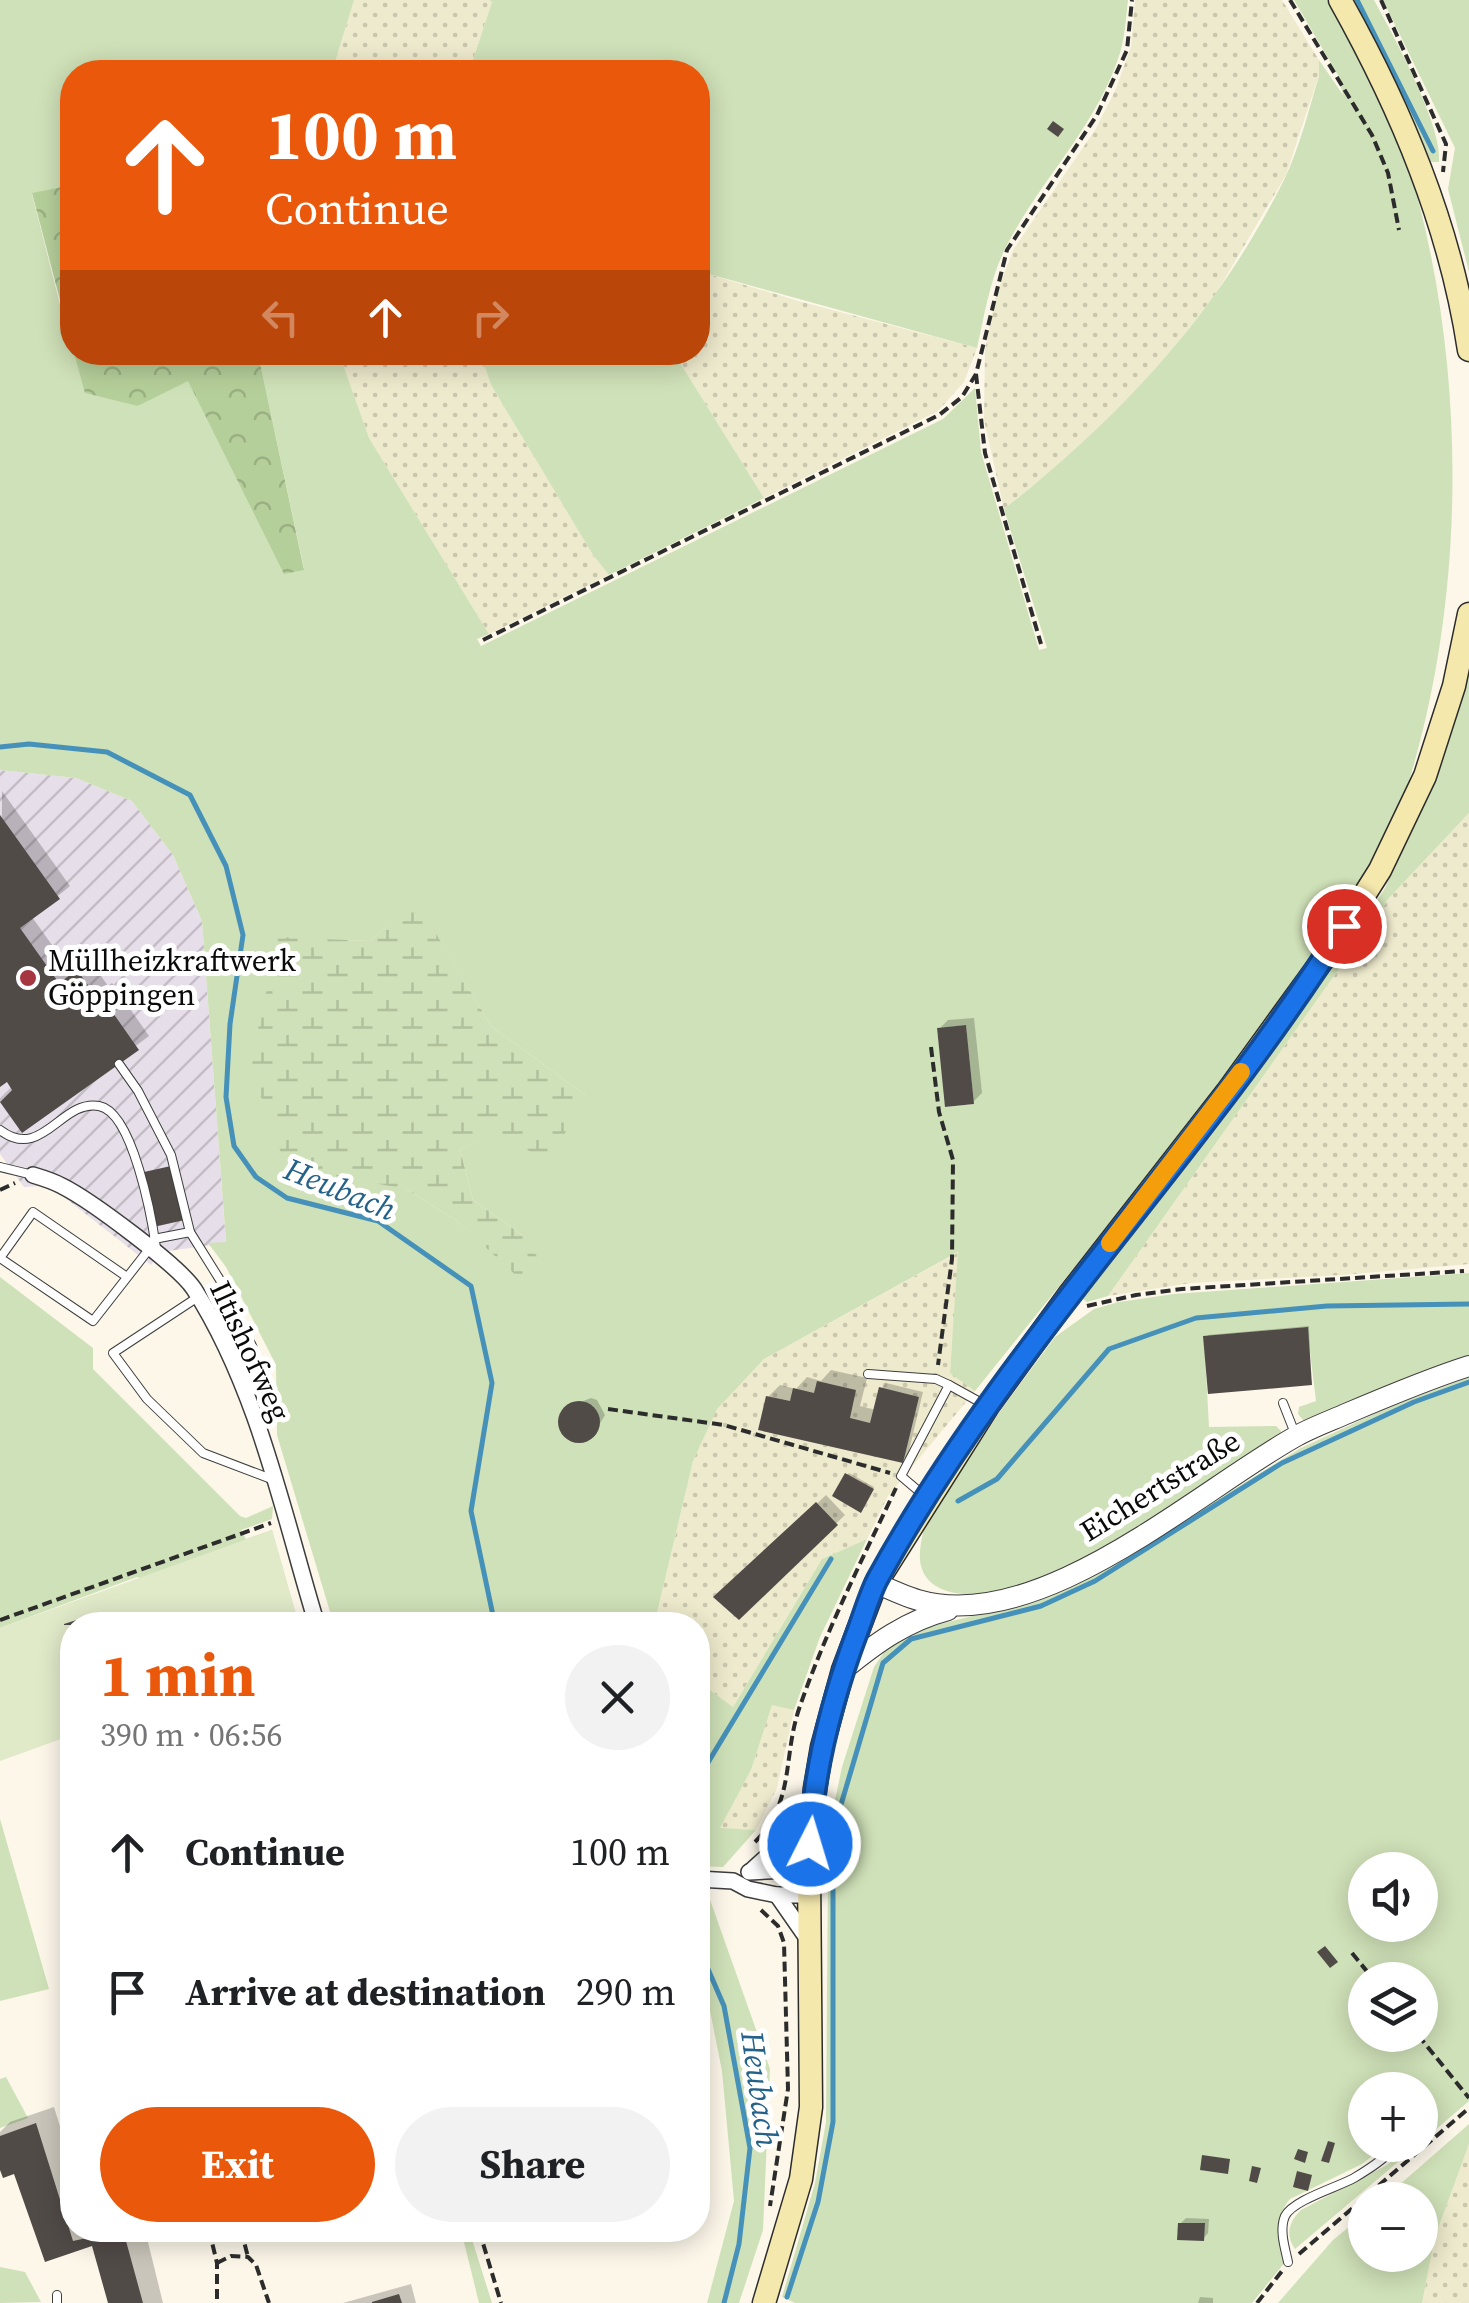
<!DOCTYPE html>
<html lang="en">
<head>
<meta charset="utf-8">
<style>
  body { margin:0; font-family:"Source Serif 4",serif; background:#f2f2f2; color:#202124; height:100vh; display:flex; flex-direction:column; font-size:38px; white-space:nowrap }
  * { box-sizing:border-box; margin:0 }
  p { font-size:32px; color:#757577 }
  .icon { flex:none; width:55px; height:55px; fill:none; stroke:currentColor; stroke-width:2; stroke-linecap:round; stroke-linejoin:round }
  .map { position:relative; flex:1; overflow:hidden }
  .sheet { position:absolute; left:60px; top:1612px; width:650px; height:630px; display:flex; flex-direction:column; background:#fff; border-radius:40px; box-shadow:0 5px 25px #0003 }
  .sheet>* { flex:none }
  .hud { position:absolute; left:60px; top:60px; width:650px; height:305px; border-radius:40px; box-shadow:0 5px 25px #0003; background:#ea580c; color:#fff; overflow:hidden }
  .controls { position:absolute; left:1348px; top:1852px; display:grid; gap:20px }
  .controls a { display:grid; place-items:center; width:90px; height:90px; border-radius:50%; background:#fff; box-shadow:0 5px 25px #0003; font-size:50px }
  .pin { position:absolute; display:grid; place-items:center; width:85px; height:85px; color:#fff; margin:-42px; border:5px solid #fff; border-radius:50%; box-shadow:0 2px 10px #0007 }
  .me { position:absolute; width:110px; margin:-55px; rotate:5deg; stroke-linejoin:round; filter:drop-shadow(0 0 8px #0008) }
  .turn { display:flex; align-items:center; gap:35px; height:210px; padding:0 40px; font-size:45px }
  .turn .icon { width:130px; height:130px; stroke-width:2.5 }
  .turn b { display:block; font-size:70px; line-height:85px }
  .lanes { display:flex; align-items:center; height:95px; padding:0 40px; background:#0003; justify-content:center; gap:50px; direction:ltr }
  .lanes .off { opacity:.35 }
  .round { display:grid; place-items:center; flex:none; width:105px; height:105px; border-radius:52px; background:#f2f2f2 }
  .summary { display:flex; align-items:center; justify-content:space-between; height:170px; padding:0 40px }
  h1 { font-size:60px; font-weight:700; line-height:75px; color:#ea580c }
  .button { display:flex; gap:20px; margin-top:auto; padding:20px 40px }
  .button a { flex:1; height:115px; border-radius:60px; background:#ea580c; color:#fff; font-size:40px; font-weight:700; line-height:115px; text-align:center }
  .button a+a { background:#f2f2f2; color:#202124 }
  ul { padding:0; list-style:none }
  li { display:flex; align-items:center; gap:30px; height:140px; padding:0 40px }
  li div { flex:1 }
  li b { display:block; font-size:38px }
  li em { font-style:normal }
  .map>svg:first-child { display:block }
  .industrial { fill:url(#industrial-furrows) }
  .farmland { fill:url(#farmland-dots) }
  .grass { fill:#cfe1b8; fill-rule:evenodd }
  .forest { fill:url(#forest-crowns) }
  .wetland { fill:url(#wetland-marsh) }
  .pitch { fill:#e0eac9 }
  .shadow { fill:#0003 }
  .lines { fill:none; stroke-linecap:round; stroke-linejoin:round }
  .stream { stroke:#4691b9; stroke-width:5 }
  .building { fill:#514b48 }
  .service-casing { stroke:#3d3d3d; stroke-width:10 }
  .minor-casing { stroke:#3d3d3d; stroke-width:18 }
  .tertiary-casing { stroke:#3d3d3d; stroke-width:22 }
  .secondary-casing { stroke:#2c2c2c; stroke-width:25 }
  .path { stroke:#2c2c2c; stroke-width:4; stroke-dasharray:10 5; stroke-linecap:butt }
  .service { stroke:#fff; stroke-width:8 }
  .minor { stroke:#fff; stroke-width:15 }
  .tertiary { stroke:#fff; stroke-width:20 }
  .secondary { stroke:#f4e8ad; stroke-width:22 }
  .route-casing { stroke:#114b97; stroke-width:25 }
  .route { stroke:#1a73e8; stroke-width:18 }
  .slow { stroke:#f59e0b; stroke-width:18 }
  .poi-dot { fill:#a63641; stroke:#fff; stroke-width:4 }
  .labels { text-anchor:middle; stroke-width:10; stroke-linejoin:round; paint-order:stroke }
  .poi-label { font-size:30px; fill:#0a0a0a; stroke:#fff; text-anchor:start }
  .street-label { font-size:30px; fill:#0a0a0a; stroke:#fff }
  .water-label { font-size:32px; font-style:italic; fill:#256289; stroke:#fff }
</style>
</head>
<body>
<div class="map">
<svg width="1469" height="2303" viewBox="0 0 1469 2303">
  <defs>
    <pattern id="industrial-furrows" width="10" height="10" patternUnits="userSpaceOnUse" patternTransform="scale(2.5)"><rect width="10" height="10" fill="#e6dee8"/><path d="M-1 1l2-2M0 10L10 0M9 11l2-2" fill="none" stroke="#c4bdc6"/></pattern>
    <pattern id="farmland-dots" width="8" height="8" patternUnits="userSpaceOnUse" patternTransform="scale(2.5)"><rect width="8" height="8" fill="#eeeacd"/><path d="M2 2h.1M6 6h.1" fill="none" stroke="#cbc7af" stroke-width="1.8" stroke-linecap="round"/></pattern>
    <pattern id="forest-crowns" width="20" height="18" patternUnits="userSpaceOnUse" patternTransform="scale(2.5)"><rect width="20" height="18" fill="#b5cf9a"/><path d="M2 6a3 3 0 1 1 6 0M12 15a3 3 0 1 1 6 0" fill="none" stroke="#9ab083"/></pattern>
    <pattern id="wetland-marsh" width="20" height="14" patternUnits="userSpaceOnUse" patternTransform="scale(2.5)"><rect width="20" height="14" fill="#cfe1b8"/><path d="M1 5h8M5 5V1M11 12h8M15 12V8" fill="none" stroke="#b0c09d"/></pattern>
  </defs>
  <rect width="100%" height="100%" fill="#fcf7e9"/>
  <path class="industrial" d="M0 770 76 778 132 801 173 855 202 921 226 1243 161 1252 151 1265 55 1190 40 1186 24 1187 0 1154Z"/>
  <g class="farmland">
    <path d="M354 0H489L492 2 469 72H332Z"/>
    <path d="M1135 0H1282L1319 60V75L1286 175 1217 292 1158 369 1097 433 1004 509 984 420 985 350 995 299 1013 250 1095 130 1115 91 1131 47Z"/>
    <path d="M698 271 802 302 977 348 964 382 938 411 764 498 674 353 698 352Z"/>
    <path d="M339 353H480L491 385 593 555 609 575 489 634 369 438Z"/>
    <path d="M1469 813V1264L1342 1275 1191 1283 1108 1296 1389 898Z"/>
    <path d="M959 1252 950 1372 975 1391 888 1496 867 1539 822 1559 733 1707 698 1681V1625H660L657 1613 693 1461 716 1409 764 1359Z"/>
    <path d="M772 1704 794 1710 777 1788 756 1830 719 1829 751 1770Z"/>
    <path d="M1469 2144V2303H1422L1435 2237Z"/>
  </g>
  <g class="grass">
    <path d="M0 0H354L332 72H72V185L32 194 72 352 138 406 188 380 304 569 258 353H339L369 438 489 634 477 639 481 646 943 419 975 388 981 452 1039 650 1047 648 1004 509C1121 417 1218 313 1285 178 1300 146 1309 109 1319 76V60L1343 95 1338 75 1294 0H1327C1354 51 1383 102 1405 154 1469 358 1469 604 1401 806 1356 907 1287 995 1220 1082 1140 1186 1058 1288 975 1391L950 1373 958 1252 764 1359 717 1409 693 1461 657 1613 660 1625H334L277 1435 276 1365 226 1267 208 1243 226 1242 202 921 173 855 132 801 76 778 0 770ZM416 901 491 1026 585 1095 460 1149 473 1200 522 1235V1279L457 1221 406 1189 278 938 370 941ZM966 1025 974 1104 946 1107 937 1028Z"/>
    <path d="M489 0H1128C1126 17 1125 37 1120 53 1097 126 1041 179 1007 245 990 277 985 313 977 348L698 271V72H469L492 2Z"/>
    <path d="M1349 0H1374C1393 35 1443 126 1439 162H1431L1387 70Z"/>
    <path d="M1383 0H1469V272L1448 189 1455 148Z"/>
    <path d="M480 353H674L764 498 609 575 593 555 491 385Z"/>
    <path d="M1469 670V813L1389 898 1108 1296 1087 1302 1083 1299 1276 1045 1339 959 1385 888 1444 757Z"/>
    <path d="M1469 1273V1357L1386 1386 1304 1421 1298 1414 1299 1407 1316 1401 1307 1327 1204 1336 1209 1427 1276 1426 1281 1431 1279 1438C1201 1482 1129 1539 1048 1577 1019 1591 937 1611 922 1569 917 1556 922 1538 925 1524L1003 1407 1055 1337 1094 1309 1119 1302 1174 1294Z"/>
    <path d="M0 1277 93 1348V1369L240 1516 246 1518 273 1506 272 1519 241 1530 246 1539 272 1530 299 1625 137 1577 0 1628Z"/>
    <path d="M1469 1377V2101L1420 2143V2090H1365V2145H1386L1362 2164 1290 2199C1274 2217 1280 2240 1286 2261L1252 2303H795L782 2297 815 2183 826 2122 828 1865 833 1810 842 1767 874 1667 886 1649 916 1630 1041 1599 1098 1573 1301 1448 1389 1407ZM1365 1870H1420V1925H1365ZM1365 1980H1420V2035H1365Z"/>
    <path d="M867 1539 820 1637 794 1710 772 1705 751 1770 720 1828 756 1830 723 1867 698 1866V1681L733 1707 822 1559Z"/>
    <path d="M0 1819 49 1989 0 2001Z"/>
    <path d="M698 1894H708L770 2069 763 2230 739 2303H707L734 2201 722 2071 710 2011 698 1988Z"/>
    <path d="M6 2077 28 2118 0 2128V2079Z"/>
    <path d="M1469 2124V2144L1435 2237 1422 2303H1278L1333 2240 1365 2214V2255H1420V2200H1382Z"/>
    <path d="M1412 2145H1418L1295 2249C1285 2234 1289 2222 1301 2210L1387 2165Z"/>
    <path d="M461 2230H469L492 2303H479Z"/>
    <path d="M0 2267 25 2272 41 2302 0 2303Z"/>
  </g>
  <g class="forest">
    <path d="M72 185V346L32 193Z"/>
    <path d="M74 353H258L304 570 284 574 188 381 138 406 85 393Z"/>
  </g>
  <path class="wetland" d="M416 900 491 1026 585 1095 550 1162 497 1134 460 1149 473 1200 522 1235 541 1262 521 1280 457 1221 406 1189 286 1167 250 1066 278 937 370 941Z"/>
  <path class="pitch" d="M272 1530 299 1625H72V1735L0 1761V1628Z"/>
  <g class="shadow">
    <path d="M2 791 70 886 32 917 72 973 90 960 108 986 112 983 149 1036 23 1130 14 1088 7 1078 0 1084Z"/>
    <path d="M974 1018 982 1093 973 1102 939 1029 948 1020Z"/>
    <path d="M1309 1326 1311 1383 1206 1337 1208 1335Z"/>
    <path d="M831 1370 867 1378 860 1406 876 1410 881 1389 886 1383 923 1392 908 1455 902 1460 768 1397 780 1385 796 1389 807 1377 821 1381Z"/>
    <path d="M591 1398 597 1400 605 1415 595 1432 589 1438 576 1441 565 1435 560 1423 568 1407Z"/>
    <path d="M849 1473 874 1487 862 1508 847 1475Z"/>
    <path d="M826 1495 845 1515 738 1617 769 1550Z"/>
    <path d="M54 2107 72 2165V2230H145L163 2303H111L94 2242 47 2259 16 2171 0 2163V2132L10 2122Z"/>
    <path d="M1186 2218 1209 2219 1208 2233 1203 2239 1180 2224Z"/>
    <path d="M411 2284 416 2303H343Z"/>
    <path d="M1200 2297 1213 2298V2303H1198Z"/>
  </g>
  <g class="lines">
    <g class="stream">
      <path d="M1357 0 1433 151"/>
      <path d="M0 747 29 744 107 752 190 795 226 866 243 935 230 1024 226 1097 234 1146 256 1177 287 1198 378 1221 471 1286 492 1383 471 1511 495 1625"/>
      <path d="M958 1501 997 1479 1109 1349 1196 1318 1327 1306 1469 1304"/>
      <path d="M698 1779 831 1559"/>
      <path d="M698 1946 724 2006 750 2148 739 2244 724 2303"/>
      <path d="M787 2297 818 2202 833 2122V1869L840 1808 883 1663 911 1639 1041 1606 1095 1581 1282 1463 1414 1402 1469 1382"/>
    </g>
  </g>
  <g class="building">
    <path d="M1053 121 1064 129 1058 137 1047 129Z"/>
    <path d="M0 815 60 899 20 928 59 983 77 970 96 996 99 993 139 1050 22 1133 0 1102 12 1090 7 1082 0 1087Z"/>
    <path d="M966 1025 974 1104 945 1107 937 1028Z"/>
    <path d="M171 1166 189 1219 149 1228 140 1185 144 1172Z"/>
    <path d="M1308 1327 1312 1385 1208 1394 1203 1336Z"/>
    <path d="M817 1381 856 1390 850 1418 870 1423 879 1387 919 1397 903 1463 758 1430 766 1396 790 1401 793 1388 814 1393Z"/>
    <circle cx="579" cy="1422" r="21"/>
    <path d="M845 1473 874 1489 861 1513 832 1496Z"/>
    <path d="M816 1502 838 1525 739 1620 713 1597Z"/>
    <path d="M86 1617 89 1625H64V1624Z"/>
    <path d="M1325 1946 1338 1962 1330 1968 1317 1952Z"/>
    <path d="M36 2123 73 2241 123 2230 143 2303H108L92 2246 45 2262 14 2174 3 2178 0 2170V2136Z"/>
    <path d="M1328 2141 1335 2143 1329 2163 1321 2161Z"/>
    <path d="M1298 2149 1308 2152 1305 2163 1294 2159Z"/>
    <path d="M1202 2155 1230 2159 1228 2174 1200 2170Z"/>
    <path d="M1252 2166 1261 2168 1257 2183 1249 2181Z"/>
    <path d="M1297 2171 1312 2175 1308 2191 1293 2187Z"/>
    <path d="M1178 2223H1205L1204 2241 1177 2240Z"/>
    <path d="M399 2294 402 2303H372V2302Z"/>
  </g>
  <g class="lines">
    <defs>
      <g id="service">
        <path d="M119 1064 138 1091 171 1155 190 1232"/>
        <path d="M0 1130C42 1162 61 1099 99 1106 133 1112 152 1219 156 1248"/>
        <path d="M0 1167 33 1175"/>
        <path d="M154 1239 190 1232 220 1280 253 1348 250 1391"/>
        <path d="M127 1277 33 1212 0 1258 93 1321 150 1248"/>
        <path d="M198 1297 113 1353 147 1399 203 1453 274 1480"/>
        <path d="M868 1374 936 1379 949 1385"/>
        <path d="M1283 1403 1296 1436"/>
        <path d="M928 1499 901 1476 949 1385 987 1406"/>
        <path d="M1288 2262C1285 2248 1279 2230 1285 2216 1293 2200 1338 2187 1354 2178 1369 2169 1385 2159 1397 2145"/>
        <path d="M57 2303V2295"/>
      </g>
      <g id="minor">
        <path d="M33 1175C43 1178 53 1181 62 1186 90 1200 178 1265 194 1289 258 1389 283 1513 317 1625"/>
        <path d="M751 1871 786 1839 811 1796"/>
        <path d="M749 1872 809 1869"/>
        <path d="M698 1879 733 1881 748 1889 777 1895H809"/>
        <path d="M777 1895 809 1941"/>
      </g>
      <g id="tertiary">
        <path d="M876 1583C889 1589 904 1596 918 1600 1038 1635 1193 1495 1293 1438 1310 1428 1330 1421 1348 1413 1388 1396 1428 1379 1469 1366"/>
        <path d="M843 1670C876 1643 906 1621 948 1610"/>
      </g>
      <g id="secondary">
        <path d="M1340 0C1401 109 1450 225 1469 350"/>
        <path d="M764 2303 801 2179 811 2107 809 1869 815 1788 822 1747 843 1670 876 1583 988 1406 1068 1296 1227 1092 1327 954 1380 870 1425 776 1454 686 1469 614"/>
      </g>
    </defs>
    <use href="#service" class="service-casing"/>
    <use href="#minor" class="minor-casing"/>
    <use href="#tertiary" class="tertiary-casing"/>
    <use href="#secondary" class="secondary-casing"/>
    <g class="path">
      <path d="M1290 0 1372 135 1388 173 1399 230"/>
      <path d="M1381 0 1446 144 1443 172"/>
      <path d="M976 374 985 453 1041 644"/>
      <path d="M483 640 939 415 962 397 976 374 1007 250 1097 115 1127 50 1132 0"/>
      <path d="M931 1047 939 1112 953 1160 952 1259 938 1365"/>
      <path d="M0 1190 15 1183"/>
      <path d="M1087 1306 1136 1295 1182 1289 1464 1271"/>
      <path d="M608 1409 724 1425 890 1473"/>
      <path d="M0 1620 271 1523"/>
      <path d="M755 1842C796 1800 782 1757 800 1706 826 1631 862 1560 896 1488"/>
      <path d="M761 1910 778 1926 784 1943 788 2089 770 2206"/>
      <path d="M1352 1953 1374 1980"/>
      <path d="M1418 2035 1469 2098"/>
      <path d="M209 2230 217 2263V2303"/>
      <path d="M241 2230 248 2257"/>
      <path d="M479 2230 501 2303"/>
      <path d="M1299 2254 1469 2108"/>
      <path d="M217 2263 231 2256 248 2257 256 2265 269 2303"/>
      <path d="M1257 2303 1282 2271"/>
    </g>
    <use href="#service" class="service"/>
    <use href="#minor" class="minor"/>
    <use href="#tertiary" class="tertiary"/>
    <use href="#secondary" class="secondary"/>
  </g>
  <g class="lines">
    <defs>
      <path id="route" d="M810 1844C813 1770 832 1699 858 1630 864 1614 869 1596 877 1580 1006 1344 1202 1153 1344 926"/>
    </defs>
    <use href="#route" class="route-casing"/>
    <use href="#route" class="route"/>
    <path class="slow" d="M1110 1243 1241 1072"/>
  </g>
  <circle class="poi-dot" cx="28" cy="978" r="10"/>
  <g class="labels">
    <g class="poi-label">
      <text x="48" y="971">Müllheizkraftwerk<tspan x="48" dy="34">Göppingen</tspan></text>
    </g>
    <g class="street-label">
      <text transform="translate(250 1351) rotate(65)" y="10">Iltishofweg</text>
      <text transform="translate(1160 1486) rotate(-32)" y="10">Eichertstraße</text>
    </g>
    <g class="water-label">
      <text transform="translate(340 1189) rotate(22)" y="11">Heubach</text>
      <text transform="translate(760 2089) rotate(82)" y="11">Heubach</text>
    </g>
  </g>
</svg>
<div class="controls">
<a><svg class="icon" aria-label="sound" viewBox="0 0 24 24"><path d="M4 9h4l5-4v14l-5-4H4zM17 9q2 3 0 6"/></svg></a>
<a><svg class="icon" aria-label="layers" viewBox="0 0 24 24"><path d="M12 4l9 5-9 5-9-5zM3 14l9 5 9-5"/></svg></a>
<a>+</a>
<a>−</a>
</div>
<div class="pin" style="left:1344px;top:926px;background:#d93025"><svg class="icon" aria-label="arrive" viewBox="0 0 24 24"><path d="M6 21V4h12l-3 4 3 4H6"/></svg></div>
<svg class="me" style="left:810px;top:1844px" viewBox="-20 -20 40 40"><circle r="17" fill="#1a73e8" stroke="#fff" stroke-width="3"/><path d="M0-11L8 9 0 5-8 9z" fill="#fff"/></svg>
<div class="hud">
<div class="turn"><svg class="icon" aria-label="ahead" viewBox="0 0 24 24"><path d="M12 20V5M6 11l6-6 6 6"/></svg><div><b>100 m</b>Continue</div></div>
<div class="lanes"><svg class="icon off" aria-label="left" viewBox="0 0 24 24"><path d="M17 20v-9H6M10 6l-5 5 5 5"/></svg><svg class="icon" aria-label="ahead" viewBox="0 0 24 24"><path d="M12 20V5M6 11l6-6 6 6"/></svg><svg class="icon off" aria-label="right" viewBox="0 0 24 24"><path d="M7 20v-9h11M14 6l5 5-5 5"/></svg></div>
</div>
<section class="sheet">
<div class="summary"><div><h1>1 min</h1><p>390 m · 06:56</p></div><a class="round"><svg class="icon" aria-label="close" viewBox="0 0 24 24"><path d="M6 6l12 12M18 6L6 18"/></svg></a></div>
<ul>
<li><svg class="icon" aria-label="ahead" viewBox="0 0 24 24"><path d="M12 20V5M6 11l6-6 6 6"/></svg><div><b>Continue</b></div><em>100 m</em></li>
<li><svg class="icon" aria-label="arrive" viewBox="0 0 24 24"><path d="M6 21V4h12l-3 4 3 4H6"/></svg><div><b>Arrive at destination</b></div><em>290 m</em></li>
</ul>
<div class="button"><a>Exit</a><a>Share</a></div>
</section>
</div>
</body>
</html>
